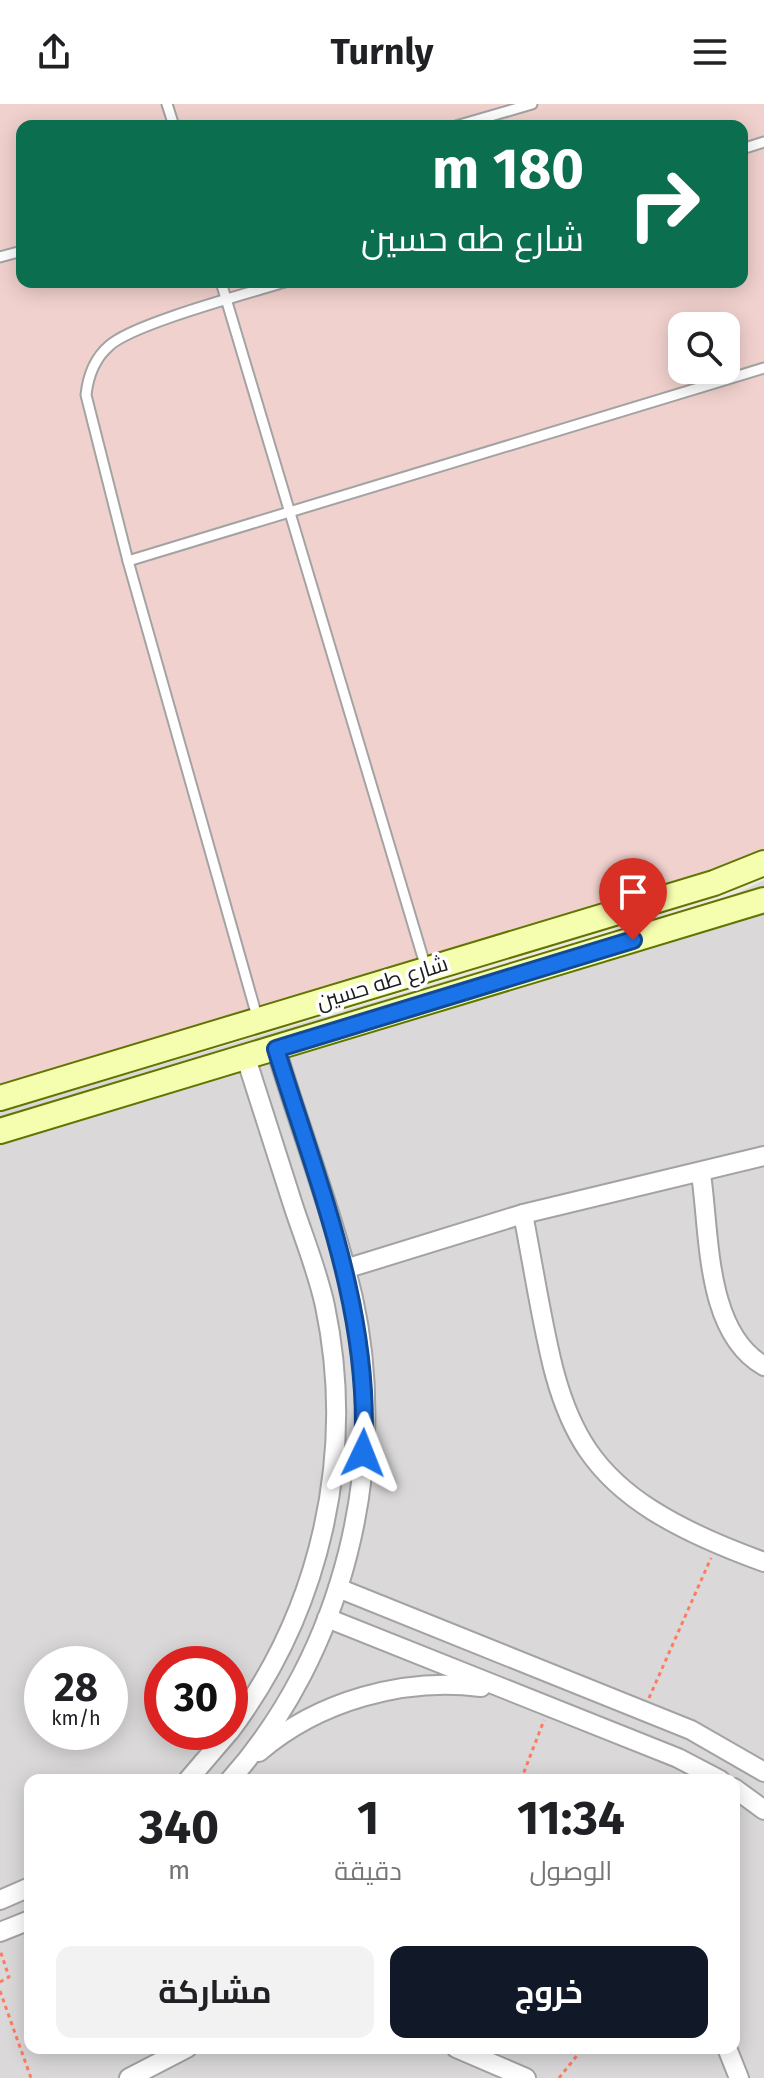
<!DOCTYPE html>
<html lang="ar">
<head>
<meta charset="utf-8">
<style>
  body { margin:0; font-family:"Fira Sans",Cairo,sans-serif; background:#f2f2f2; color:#202124; direction:rtl; height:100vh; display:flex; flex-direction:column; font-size:30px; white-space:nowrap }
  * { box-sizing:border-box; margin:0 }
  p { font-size:26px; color:#757577 }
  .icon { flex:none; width:44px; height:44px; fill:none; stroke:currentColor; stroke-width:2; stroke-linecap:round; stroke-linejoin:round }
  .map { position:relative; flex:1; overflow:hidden; direction:ltr }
  .drawer { position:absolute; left:24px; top:1670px; width:716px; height:280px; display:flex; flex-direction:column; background:#fff; border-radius:16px; box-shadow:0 4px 20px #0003; direction:rtl }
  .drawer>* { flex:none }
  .hud { position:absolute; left:16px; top:16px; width:732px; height:168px; border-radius:16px; box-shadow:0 4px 20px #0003; direction:rtl; background:#0b6e4f; color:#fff; overflow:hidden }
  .controls { position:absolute; left:668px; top:208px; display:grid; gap:16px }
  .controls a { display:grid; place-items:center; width:72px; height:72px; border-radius:16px; background:#fff; box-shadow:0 4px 20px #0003; font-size:40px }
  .speed { position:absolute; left:24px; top:1542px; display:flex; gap:16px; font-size:40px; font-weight:700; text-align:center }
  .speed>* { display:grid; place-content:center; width:104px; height:104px; border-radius:50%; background:#fff; box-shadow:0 4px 20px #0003; line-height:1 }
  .speed small { font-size:20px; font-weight:400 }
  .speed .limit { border:12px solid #d22; background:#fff; color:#111 }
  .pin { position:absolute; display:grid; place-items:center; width:68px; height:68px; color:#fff; margin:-82px -34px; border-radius:50% 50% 50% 0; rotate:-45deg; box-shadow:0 0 8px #0007 }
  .pin .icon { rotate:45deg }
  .me { position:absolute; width:88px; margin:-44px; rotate:2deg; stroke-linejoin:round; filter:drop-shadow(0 0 6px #0008) }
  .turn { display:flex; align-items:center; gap:28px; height:168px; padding:0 32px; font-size:36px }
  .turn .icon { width:104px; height:104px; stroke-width:2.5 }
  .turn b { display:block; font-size:56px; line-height:68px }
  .eta { display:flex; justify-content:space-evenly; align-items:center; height:136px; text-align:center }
  .eta b { font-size:48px; font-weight:700; line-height:56px }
  .button { display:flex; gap:16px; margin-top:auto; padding:16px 32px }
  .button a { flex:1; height:92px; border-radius:16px; background:#111827; color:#fff; font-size:32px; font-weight:700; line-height:92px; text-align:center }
  .button a+a { background:#f2f2f2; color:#202124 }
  header { display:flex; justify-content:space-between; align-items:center; height:104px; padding:0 32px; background:#fff; font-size:36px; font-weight:700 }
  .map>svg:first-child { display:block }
  .residential { fill:#dad8d8; fill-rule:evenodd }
  .commercial { fill:#f1d1cd; fill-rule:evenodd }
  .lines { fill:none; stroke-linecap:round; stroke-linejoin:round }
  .service-casing { stroke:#a3a3a3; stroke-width:13 }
  .minor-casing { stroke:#a3a3a3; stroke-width:22 }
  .secondary-casing { stroke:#617500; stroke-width:28 }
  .path { stroke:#ff7b60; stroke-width:3; stroke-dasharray:4 4; stroke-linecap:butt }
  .service { stroke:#fff; stroke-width:9 }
  .minor { stroke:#fff; stroke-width:18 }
  .secondary { stroke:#f5feae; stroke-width:24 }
  .route-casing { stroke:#114b97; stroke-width:20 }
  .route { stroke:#1a73e8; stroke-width:14 }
  .labels { text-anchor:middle; stroke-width:7; stroke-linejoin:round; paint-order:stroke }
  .street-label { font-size:22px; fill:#1c1c1c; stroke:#fff }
</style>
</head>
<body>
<header><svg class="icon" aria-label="menu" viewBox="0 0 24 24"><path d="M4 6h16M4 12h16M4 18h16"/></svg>Turnly<svg class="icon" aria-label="share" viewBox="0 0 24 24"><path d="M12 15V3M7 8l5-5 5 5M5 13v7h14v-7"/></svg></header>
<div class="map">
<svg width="764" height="1974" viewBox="0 0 764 1974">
  <rect width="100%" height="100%" fill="#eeeae0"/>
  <path class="residential" d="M764 776V1974H0V1008L602 831 736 790ZM42 1560H110V1628H42ZM162 1560H230V1628H162ZM30 1676H734V1944H30Z"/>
  <path class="commercial" d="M0 0H764V768L731 783 0 1008ZM22 22H742V178H22ZM682 222H726V266H682Z"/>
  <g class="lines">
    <defs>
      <g id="service">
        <path d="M167 0 174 22"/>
        <path d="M456 22 532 0"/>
        <path d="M742 45 764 38"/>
        <path d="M0 153 22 147"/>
        <path d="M221 178 426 864"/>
        <path d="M128 457 764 264"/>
        <path d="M258 916 128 457 86 291C88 272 94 255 109 242 132 220 249 189 285 178"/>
      </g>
      <g id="minor">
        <path d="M701 1070C710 1131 705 1228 764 1262"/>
        <path d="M523 1110C562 1311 551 1381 764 1458"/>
        <path d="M345 1165 523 1110 764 1052"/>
        <path d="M338 1484 691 1626 764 1668"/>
        <path d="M327 1514 678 1654 720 1676"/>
        <path d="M230 1627C321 1506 356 1350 325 1202 318 1169 305 1137 294 1104 278 1054 262 1004 246 954"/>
        <path d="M259 1648C318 1597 404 1573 481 1583"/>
        <path d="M188 1676 229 1628"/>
        <path d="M230 1676C343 1549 390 1360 353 1194 333 1110 301 1028 276 945"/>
        <path d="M734 1684 764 1706"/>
        <path d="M0 1796 30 1783"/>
        <path d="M0 1828 30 1816"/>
        <path d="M456 1944 526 1974"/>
        <path d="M727 1944 739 1974"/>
        <path d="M129 1974 187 1944"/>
      </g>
      <g id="secondary">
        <path d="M0 994 714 779 764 759"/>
        <path d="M0 1027 764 796"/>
      </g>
    </defs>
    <use href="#service" class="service-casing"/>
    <use href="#minor" class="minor-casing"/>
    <use href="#secondary" class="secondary-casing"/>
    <g class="path">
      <path d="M649 1594 711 1454"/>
      <path d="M521 1676 544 1616"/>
      <path d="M0 1878 9 1873 0 1846"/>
      <path d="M0 1887 31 1974"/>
      <path d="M559 1974 583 1944"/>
    </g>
    <use href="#service" class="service"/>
    <use href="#minor" class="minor"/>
    <use href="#secondary" class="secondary"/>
  </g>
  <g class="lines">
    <defs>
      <path id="route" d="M363 1349C372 1208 317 1078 276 945L633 836"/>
    </defs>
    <use href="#route" class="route-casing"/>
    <use href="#route" class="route"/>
  </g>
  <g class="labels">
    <g class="street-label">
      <text transform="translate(382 878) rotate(-17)" y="8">شارع طه حسين</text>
    </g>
  </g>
</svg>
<div class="controls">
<a><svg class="icon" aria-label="search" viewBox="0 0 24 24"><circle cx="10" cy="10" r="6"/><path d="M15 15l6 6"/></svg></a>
</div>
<div class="speed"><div>28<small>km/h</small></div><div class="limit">30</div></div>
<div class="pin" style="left:633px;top:836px;background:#d93025"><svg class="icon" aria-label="arrive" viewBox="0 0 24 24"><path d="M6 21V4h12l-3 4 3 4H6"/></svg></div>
<svg class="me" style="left:363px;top:1349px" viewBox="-20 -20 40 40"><path d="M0-17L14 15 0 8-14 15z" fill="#1a73e8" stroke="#fff" stroke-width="4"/></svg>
<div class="hud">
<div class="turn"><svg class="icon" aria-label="right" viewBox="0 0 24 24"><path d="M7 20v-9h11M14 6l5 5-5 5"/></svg><div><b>180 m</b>شارع طه حسين</div></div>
</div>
<section class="drawer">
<div class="eta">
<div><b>11:34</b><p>الوصول</p></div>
<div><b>1</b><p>دقيقة</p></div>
<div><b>340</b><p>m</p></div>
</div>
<div class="button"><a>خروج</a><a>مشاركة</a></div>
</section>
</div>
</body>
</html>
